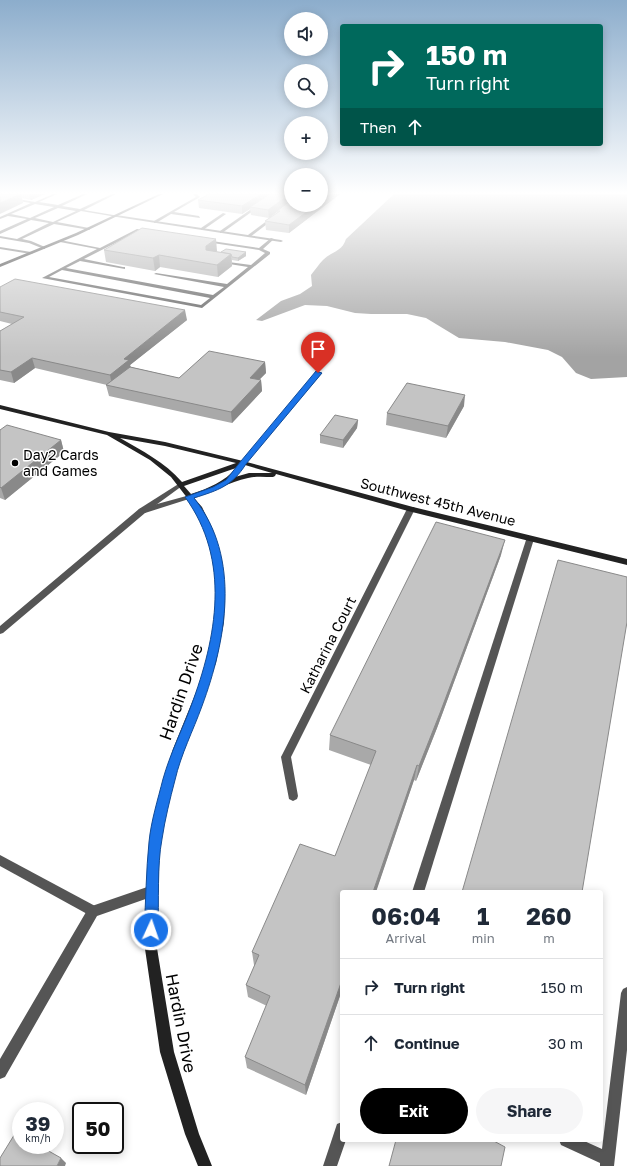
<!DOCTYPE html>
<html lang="en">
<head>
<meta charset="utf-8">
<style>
  body { margin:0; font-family:"Golos Text",sans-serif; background:#f6f6f7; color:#1f2937; height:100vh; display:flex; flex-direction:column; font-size:15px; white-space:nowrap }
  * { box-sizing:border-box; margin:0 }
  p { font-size:13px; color:#747a83 }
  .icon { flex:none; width:22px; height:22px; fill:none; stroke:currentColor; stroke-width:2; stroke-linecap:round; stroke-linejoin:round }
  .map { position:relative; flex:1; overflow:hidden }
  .drawer { position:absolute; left:340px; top:890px; width:263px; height:252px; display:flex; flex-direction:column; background:#fff; border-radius:4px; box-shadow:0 2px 10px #0003 }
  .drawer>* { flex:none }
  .hud { position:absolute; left:340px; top:24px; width:263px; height:122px; border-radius:4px; box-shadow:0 2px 10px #0003; background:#00695c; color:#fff; overflow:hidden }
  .fabs { position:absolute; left:284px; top:12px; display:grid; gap:8px }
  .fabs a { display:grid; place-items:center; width:44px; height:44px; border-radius:50%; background:#fff; box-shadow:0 2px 10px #0003; font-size:20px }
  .speed { position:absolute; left:12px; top:1102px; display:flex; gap:8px; font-size:20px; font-weight:700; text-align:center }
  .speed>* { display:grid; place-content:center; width:52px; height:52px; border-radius:50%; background:#fff; box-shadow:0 2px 10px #0003; line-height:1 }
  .speed small { font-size:10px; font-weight:400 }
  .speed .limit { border:2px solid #111; border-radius:6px; background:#fff; color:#111 }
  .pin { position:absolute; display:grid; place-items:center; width:34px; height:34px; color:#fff; margin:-41px -17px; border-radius:50% 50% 50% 0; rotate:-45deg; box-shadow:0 0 4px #0007 }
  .pin .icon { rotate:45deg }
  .me { position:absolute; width:44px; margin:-22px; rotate:3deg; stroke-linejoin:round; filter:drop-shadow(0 0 3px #0008) }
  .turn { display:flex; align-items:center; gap:14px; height:84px; padding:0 20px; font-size:18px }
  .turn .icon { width:52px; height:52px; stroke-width:2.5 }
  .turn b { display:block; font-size:28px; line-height:34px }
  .then { display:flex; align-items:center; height:38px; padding:0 20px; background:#0003; gap:8px; font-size:15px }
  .eta { display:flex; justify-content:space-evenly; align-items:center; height:68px; text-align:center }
  .eta b { font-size:24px; font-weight:700; line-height:28px }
  .cta { display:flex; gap:8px; margin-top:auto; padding:8px 20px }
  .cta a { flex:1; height:46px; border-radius:24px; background:#000; color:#fff; font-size:16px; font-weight:700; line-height:46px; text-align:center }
  .cta a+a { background:#f6f6f7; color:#1f2937 }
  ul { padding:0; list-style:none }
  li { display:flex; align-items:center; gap:12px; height:56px; padding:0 20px; border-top:1px solid #e0e1e3 }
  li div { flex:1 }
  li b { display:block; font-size:15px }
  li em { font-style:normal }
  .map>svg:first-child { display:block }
  .water { fill:#a3a3a3 }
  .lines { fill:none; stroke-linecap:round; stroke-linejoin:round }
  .lane { fill:#555; fill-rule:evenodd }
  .street { fill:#555; fill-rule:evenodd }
  .secondary { fill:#222; fill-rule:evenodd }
  .wall { fill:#a9a9a9 }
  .shaded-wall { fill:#898989 }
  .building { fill:#c4c4c4; stroke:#898989 }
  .route { fill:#1a73e8; stroke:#114b97 }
  .poi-dot { fill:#000; stroke:#fff; stroke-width:1.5 }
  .labels { text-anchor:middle; stroke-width:3; stroke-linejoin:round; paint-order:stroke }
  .poi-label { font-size:14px; fill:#000; stroke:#fff; text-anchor:start }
  .street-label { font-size:14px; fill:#000; stroke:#fff }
  .near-street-label { font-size:17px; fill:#000; stroke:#fff }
</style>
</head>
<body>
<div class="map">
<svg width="627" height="1166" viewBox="0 0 627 1166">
  <rect width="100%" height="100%" fill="#fff"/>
  <path class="water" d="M394 194H627V377L591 379 576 373 562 357 548 350 505 342 459 338 426 318 407 314H371L355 313 327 306 305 305 262 321 256 320 281 301 300 294 312 286 311 275C315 270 319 264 323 260 332 251 342 252 346 239Z"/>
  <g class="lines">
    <g class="lane">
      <path d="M53 194H57L39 202 58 205 83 194H87L62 206 80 209 112 194H116L84 210 119 216 117 217 81 211 57 222 89 228 90 230 54 224 22 239 31 241 45 247V249H44L29 243 0 238V236L17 239 49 223 31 220 0 234V231L27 219 8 216 0 219V217L31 203 0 198V196L35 202ZM35 204 54 207 30 218 11 214ZM58 208 76 211 53 222 35 218Z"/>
      <path d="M193 194H197L200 197 174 212 199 216 200 218 171 214 156 223H154V221L196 197Z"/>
      <path d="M257 205 260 206 222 233H220V231Z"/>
      <path d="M223 213 226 214 203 230H201V228Z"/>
      <path d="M272 217 275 218 250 237H248V235Z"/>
      <path d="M137 229 147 231 145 232 139 231 84 259 123 267H125V269L80 261 66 268 213 295 224 287 154 274 156 273 227 284 248 267 223 263H221V261L251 265 265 253 259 250 206 242 204 241 205 240 259 248 271 238 274 239 263 249 270 252V254L202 308 42 278 97 249 60 242V240L100 248ZM62 270 210 298 201 305 49 277Z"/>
      <path d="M0 247 31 252 33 253 31 254 0 249Z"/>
      <path d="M317 372 322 373 245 464H241V462Z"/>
      <path d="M190 495 194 497 192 498 145 513 3 633 0 634V626L139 509Z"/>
      <path d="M0 855 97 907 99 911 97 915 93 917 89 915 0 866Z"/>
    </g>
    <g class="street">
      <path d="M116 215 281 240 283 241 281 242 117 217Z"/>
      <path d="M180 483 183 485 182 486 145 513H139L138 511 139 509Z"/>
      <path d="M408 507H414L415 509 291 757 298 796 297 799 293 801 289 799 281 757Z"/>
      <path d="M527 537H530L534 539 424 892H412Z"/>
      <path d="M153 885 157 887 159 891 157 895 97 916 5 1077 0 1079V1059L89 907Z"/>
      <path d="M627 987V1050L614 1166H600V1163L561 1145 559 1140H582L602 1149 621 993 623 989Z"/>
      <path d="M342 1122V1140H346L337 1166H323L337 1124Z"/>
    </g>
    <g class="secondary">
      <path d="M159 194H163L78 235 0 267V264L76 233Z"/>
      <path d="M0 405 109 432 165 442 243 461 413 507 627 559V565L408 511 276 474 275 476 273 477C265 477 255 476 248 478 229 482 213 492 194 498L202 507 213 530 222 561 225 592 224 622 216 663 183 749 174 778 160 840 156 942 174 1052 199 1134 212 1166H198L185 1134 160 1052 144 942 150 840 164 778 173 749 208 663 216 622 217 592 214 561 205 530 195 508 171 477 150 460 107 435 0 409ZM120 438 165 446 236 463 182 482C165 462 142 451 120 438ZM245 465 272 473H249L235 477ZM236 468C224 482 209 488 191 494L184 486Z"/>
    </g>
  </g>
  <g class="wall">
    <path d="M0 194H45L31 200 22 198 23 203Z"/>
    <path d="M340 194 289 233 266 230 265 221 277 213V212L269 218 251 215 250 209 242 214 199 208 198 200Z"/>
    <path d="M104 250 217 251 216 252H246V256L238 261 232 260V266L218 277 160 267 155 271 106 262Z"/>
    <path d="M0 287 187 320 130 365 131 367 179 378 265 362 266 373 259 380H261L262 391 232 423 109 396 106 385H107L35 368 14 383 0 380V331L12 324 0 321Z"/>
    <path d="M464 406 446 438 386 425 387 413Z"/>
    <path d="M358 420 357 428 343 448 320 443V435Z"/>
    <path d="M0 430 61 440 64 452 5 500 0 498Z"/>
    <path d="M501 555 437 728 416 781 414 780 306 1095 247 1068 245 1057 267 1006 248 997 246 985 255 965H254L252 952 335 856 371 765 329 750 330 735Z"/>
  </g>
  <g class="shaded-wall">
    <path d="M21 194 23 203 0 214V203Z"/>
    <path d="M29 194H45L31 200Z"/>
    <path d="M261 194H273L250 207V209L242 214V206Z"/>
    <path d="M331 194H340L289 233V225L316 205H321V201Z"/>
    <path d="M286 197V205L277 211V212L269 218 268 210Z"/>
    <path d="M216 239 217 251 207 258 206 250V246Z"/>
    <path d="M246 252V256L238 261V258Z"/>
    <path d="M231 254 232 266 218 277 217 265Z"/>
    <path d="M159 255 160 267 155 271 153 258Z"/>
    <path d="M185 310 187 320 130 365 131 370 112 386 110 375 124 359Z"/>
    <path d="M32 358 35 368 14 383 11 372Z"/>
    <path d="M265 362 266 373 250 389V378Z"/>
    <path d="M261 380 262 391 232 423 231 412Z"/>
    <path d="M465 395 464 406 446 438 448 426Z"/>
    <path d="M358 420 357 428 343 448V440Z"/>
    <path d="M61 440 64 452 5 500 1 488Z"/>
    <path d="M505 540 501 555 437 728 416 781 419 766Z"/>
    <path d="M417 765 414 780 376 892H373Z"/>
    <path d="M342 980V990L306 1095 305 1085Z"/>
    <path d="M61 1158 66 1163 65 1166H57Z"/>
  </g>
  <g class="building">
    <path d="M0 194H21L0 203Z"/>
    <path d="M209 194H261L242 206 198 200Z"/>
    <path d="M270 194H291V205H316L289 225 265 221 280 211H277L291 200 290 198 286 197 268 210 250 207Z"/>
    <path d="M321 194H331L321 201Z"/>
    <path d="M142 228 216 239 206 246V250L231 254 217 265 159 255 153 258 104 250Z"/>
    <path d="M226 249 246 252 238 258 232 257 231 254 221 252Z"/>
    <path d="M15 279 185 310 124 359 129 360 110 375 32 358 11 372 0 370V331L24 317 0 312V287Z"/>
    <path d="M209 351 265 362 250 378 261 380 231 412 106 385 130 367 179 378Z"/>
    <path d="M407 383 465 395 448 426 387 413Z"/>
    <path d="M335 415 358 420 343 440 320 435Z"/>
    <path d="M7 425 61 440 1 488 0 487V430Z"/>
    <path d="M436 522 505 540 440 713 419 766 417 765 373 892H342V980L305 1085 245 1057 270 996 246 985 259 955 252 952 300 844 335 856 376 751 330 735Z"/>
    <path d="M558 560 627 577V622L582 892H462Z"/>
    <path d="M16 1132 21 1135V1145H38L61 1158 57 1166H0V1158Z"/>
    <path d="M396 1140H492L505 1147 501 1166H389Z"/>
  </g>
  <linearGradient id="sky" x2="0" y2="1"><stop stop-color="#8cadcc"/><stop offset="0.54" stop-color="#fff"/><stop offset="1" stop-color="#fff" stop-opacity="0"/></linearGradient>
  <rect width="627" height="357" fill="url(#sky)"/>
  <path class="route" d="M316 371 322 373 246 464C232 486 219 490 194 498 242 558 226 641 202 706 193 731 181 754 175 780 170 799 165 819 162 839 157 865 159 902 158 930L156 934 151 936 146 934 144 930C146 900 146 871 149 842 151 821 158 799 163 779 170 754 182 730 191 706 217 637 231 560 185 497L213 487 226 480 241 461Z"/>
  <circle class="poi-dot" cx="15" cy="463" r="4"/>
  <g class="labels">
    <g class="poi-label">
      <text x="23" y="460">Day2 Cards<tspan x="23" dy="16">and Games</tspan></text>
    </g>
    <g class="street-label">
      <text transform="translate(438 502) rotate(14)" y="5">Southwest 45th Avenue</text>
      <text transform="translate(328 645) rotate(-63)" y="5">Katharina Court</text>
    </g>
    <g class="near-street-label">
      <text transform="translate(181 692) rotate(-71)" y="6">Hardin Drive</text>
      <text transform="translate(181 1023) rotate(79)" y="6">Hardin Drive</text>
    </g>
  </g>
</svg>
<div class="fabs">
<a><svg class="icon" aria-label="sound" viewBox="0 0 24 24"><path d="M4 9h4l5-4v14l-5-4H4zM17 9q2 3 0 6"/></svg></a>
<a><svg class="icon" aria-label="search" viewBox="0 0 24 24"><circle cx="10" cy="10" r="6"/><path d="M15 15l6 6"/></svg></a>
<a>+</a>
<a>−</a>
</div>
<div class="speed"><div>39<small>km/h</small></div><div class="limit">50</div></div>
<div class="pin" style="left:318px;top:373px;background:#d93025"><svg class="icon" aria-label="arrive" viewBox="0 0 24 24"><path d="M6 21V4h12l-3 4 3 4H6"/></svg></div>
<svg class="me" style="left:151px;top:930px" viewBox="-20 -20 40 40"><circle r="17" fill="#1a73e8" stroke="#fff" stroke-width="3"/><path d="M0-11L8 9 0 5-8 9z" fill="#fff"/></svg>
<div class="hud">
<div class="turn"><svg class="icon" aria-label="right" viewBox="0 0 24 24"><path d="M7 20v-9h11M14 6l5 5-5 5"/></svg><div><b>150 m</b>Turn right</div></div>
<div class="then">Then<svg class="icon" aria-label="ahead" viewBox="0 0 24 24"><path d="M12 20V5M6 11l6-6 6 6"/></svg></div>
</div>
<section class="drawer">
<div class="eta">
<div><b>06:04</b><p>Arrival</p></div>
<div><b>1</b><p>min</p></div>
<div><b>260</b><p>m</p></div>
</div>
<ul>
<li><svg class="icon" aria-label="right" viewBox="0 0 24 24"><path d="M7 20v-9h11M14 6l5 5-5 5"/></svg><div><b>Turn right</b></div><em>150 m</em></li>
<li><svg class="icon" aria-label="ahead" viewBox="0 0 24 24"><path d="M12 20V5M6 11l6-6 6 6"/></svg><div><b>Continue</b></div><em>30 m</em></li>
</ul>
<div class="cta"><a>Exit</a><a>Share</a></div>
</section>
</div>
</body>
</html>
